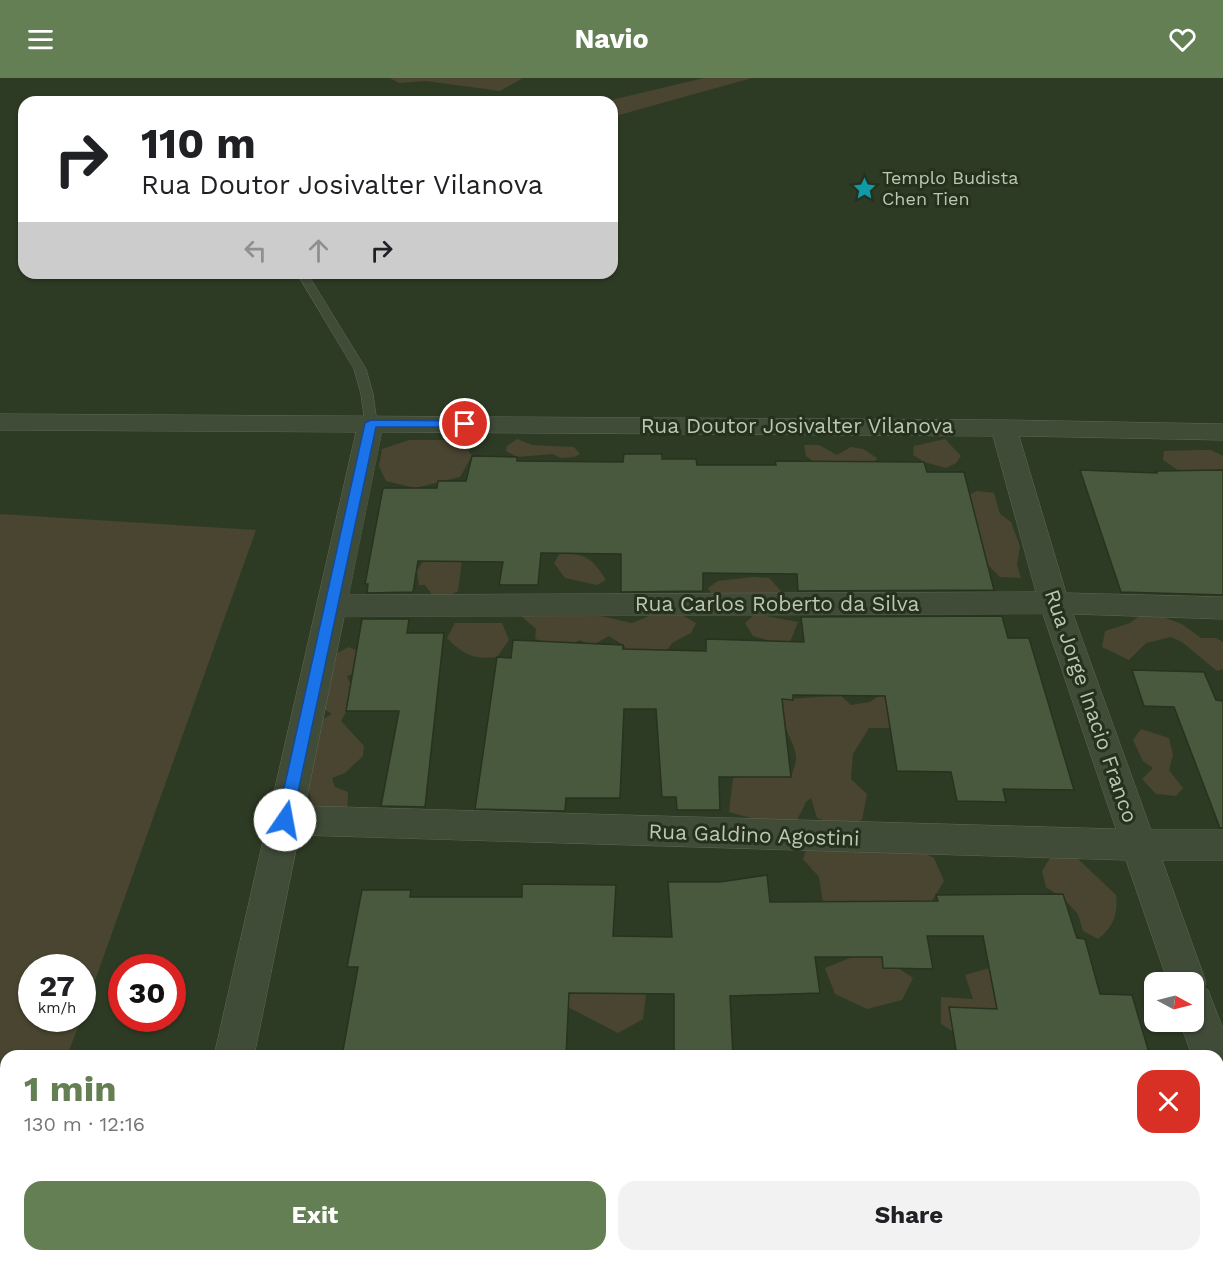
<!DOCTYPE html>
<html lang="en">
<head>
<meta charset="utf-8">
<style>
  body { margin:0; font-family:"Work Sans",sans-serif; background:#f2f2f2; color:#202124; height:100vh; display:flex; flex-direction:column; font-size:22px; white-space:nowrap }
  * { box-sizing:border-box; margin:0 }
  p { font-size:20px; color:#757577 }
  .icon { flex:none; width:33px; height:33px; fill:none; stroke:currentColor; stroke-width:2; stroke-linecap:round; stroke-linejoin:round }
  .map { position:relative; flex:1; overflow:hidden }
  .panel { position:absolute; left:0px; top:972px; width:1224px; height:212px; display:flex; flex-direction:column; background:#fff; border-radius:18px 18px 0 0; box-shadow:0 2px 4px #0004 }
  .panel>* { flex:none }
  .top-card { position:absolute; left:18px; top:18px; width:600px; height:183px; border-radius:18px; box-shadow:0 2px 4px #0004; background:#fff; color:#202124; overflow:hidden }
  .needle { width:39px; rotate:97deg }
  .controls { position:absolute; left:1144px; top:894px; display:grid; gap:12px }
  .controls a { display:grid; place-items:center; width:60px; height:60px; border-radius:12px; background:#fff; box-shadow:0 2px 4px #0004; font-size:30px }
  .speed { position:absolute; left:18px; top:876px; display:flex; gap:12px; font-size:30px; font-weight:700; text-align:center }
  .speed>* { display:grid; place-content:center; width:78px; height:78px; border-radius:50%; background:#fff; box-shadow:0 2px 4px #0004; line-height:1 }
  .speed small { font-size:15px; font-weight:400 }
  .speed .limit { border:9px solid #d22; background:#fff; color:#111 }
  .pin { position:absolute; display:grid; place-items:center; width:51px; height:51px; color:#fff; margin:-26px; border:3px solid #fff; border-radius:50%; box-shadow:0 2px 6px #0007 }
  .me { position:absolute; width:66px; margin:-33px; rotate:12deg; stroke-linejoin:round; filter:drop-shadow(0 0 4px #0008) }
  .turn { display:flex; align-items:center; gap:21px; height:126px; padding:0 24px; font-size:27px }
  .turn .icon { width:78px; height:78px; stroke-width:2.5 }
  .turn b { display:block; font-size:42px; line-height:51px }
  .lanes { display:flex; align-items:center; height:57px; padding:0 24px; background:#0003; justify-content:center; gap:30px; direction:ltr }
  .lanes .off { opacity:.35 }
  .round { display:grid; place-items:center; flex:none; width:63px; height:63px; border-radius:18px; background:#f2f2f2 }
  .overview { display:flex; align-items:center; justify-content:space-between; height:102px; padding:0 24px }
  h1 { font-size:36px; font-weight:700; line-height:45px; color:#637f53 }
  .cta { display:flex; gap:12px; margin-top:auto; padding:12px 24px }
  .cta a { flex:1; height:69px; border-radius:18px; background:#637f53; color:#fff; font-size:24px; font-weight:700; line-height:69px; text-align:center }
  .cta a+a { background:#f2f2f2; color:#202124 }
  header { display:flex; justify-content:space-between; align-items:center; height:78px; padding:0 24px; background:#637f53; color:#fff; font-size:27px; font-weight:700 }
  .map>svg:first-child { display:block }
  .green { fill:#494531 }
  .building { fill:#49593e; stroke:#27321f; stroke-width:1.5 }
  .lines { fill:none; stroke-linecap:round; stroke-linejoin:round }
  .lane-casing { stroke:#5e6956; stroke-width:1 }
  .street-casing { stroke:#5e6956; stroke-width:1 }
  .lane { fill:#404b38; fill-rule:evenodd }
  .street { fill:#404b38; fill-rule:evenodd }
  .route { fill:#1a73e8; stroke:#114b97; stroke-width:1.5 }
  .labels { text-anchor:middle; stroke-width:6; stroke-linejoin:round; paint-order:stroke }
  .far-poi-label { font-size:18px; fill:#bbc7b3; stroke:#25301d; text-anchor:start }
  .street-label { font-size:21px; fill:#bbc7b3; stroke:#25301d }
</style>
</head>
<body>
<header><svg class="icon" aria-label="menu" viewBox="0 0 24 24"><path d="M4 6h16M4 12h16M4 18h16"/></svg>Navio<svg class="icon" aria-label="heart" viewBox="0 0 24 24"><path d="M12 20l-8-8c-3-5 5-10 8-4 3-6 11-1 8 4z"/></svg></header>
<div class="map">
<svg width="1223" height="1183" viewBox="0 0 1223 1183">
  <rect width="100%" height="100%" fill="#2e3b24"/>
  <g class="green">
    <path d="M390 0H523L500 13 426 3 399 5Z"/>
    <path d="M704 0H752L612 39V24H603Z"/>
    <path d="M517 361 532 367 574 369 580 376 574 379 561 380 553 376 517 379 506 373 507 368Z"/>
    <path d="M945 361 961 378 956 385 946 390 924 384 913 377 914 368Z"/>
    <path d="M409 362H462L472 378 460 399 415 410 386 403 379 388 382 371Z"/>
    <path d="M804 367H819L837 377 851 369 863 371 877 380 872 389 858 383H847L837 394 821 389 806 378Z"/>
    <path d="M1197 372H1211L1223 378V392L1179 393 1163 382 1164 373Z"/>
    <path d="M977 413 994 415 1000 436 1011 444 1020 468 1017 487 1021 500 1000 499 987 486 967 418Z"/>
    <path d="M0 436 256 452 83 936 82 890H32V940L81 941 67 978H6V1149L0 1165Z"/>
    <path d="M560 475C586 476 592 480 606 502L597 507 565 500 554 485Z"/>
    <path d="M423 483H462L458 513 444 521 433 518 425 507H419L417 493Z"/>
    <path d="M753 499 769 500 781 513 772 524 715 521 708 510 718 503Z"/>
    <path d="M655 527 680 536 696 545 691 555 672 565 660 582 638 584 623 567 609 558 591 568 580 562 564 569 535 561 536 551 519 536 596 537 632 545 647 539Z"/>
    <path d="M1146 533 1182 546 1201 560H1216L1223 564V591L1217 593 1182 564 1171 559 1146 565 1129 582 1102 569 1105 553 1130 545Z"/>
    <path d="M755 536 798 544 790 564H775L753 558 745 545Z"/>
    <path d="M455 545H502L509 562 497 579C474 582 462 576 447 560Z"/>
    <path d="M349 569 368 578 356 595 347 598 350 605 358 612 341 643 364 668 363 678 345 695 332 700 335 709 348 714 347 736 311 739 312 725 308 710 315 646 332 636 316 626 329 579Z"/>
    <path d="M886 613 911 650H869L853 676 851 701 867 716 862 742 840 747 817 740 811 720 806 724 797 742 772 752 751 740 729 734 733 700 767 695 791 699C793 693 796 686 796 680 796 666 785 656 785 643L770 644 773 620C796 622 818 618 841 618L851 627 870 624Z"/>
    <path d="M1141 651 1169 660 1173 677 1169 692 1183 710 1176 718 1156 716 1142 701 1153 690 1143 683 1133 662Z"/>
    <path d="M809 763 916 771 934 780 944 803 924 836 823 824 819 799 803 781Z"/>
    <path d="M1050 780H1077L1116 817C1118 835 1114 849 1098 861L1083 853 1078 836 1065 822 1046 809 1042 793Z"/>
    <path d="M852 879H882L913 900 902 922 867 931 835 916 825 890Z"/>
    <path d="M989 890 1033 921 965 961 941 946V919L973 921 965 897Z"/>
    <path d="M559 903 646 916 643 941 618 955 568 929Z"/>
  </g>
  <g class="building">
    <path d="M624 376H662V381H696L697 387H776L775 383 924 384 927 394H964L994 512 798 513 797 496 703 495V513L621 514V476L541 475 538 507H499L503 484 418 483 413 514 367 515 368 506H365L383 410H437L438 403H466L472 378 517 379V383L623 384Z"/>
    <path d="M1080 392 1157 395 1156 393 1223 392V517L1121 514Z"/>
    <path d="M1002 538 1008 560H1029L1074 712 1003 711 1006 724 957 723 951 694 897 693 885 618 793 617V622L782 621 791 699H719L720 732H677L676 719H662L656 631H624L620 720H566L565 733 475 731 497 579 511 580 513 562 623 567V571L706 573V561L804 564 801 539Z"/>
    <path d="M362 541H409L407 555H444L425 729 381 728 399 633H346Z"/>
    <path d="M1132 592 1204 594 1216 622 1223 623V750H1220L1174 629 1144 628Z"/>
    <path d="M767 797 770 824 938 823 936 817 1063 816 1077 860 1085 861 1100 916 1132 917 1150 978H957L949 929 997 931 983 858H927L933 891 883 890 882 879H815L820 915 730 918 733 978H674V916L569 915 566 978H342L358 889H347L362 812H411L410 819H522V806L616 807 613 858 672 859 668 804H720Z"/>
  </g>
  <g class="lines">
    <defs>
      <path id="lane" d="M297 195H307L366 291 373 316 377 345 375 348H367L365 345 361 316 354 291Z"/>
      <g id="street">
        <path d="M0 336 1004 342 1223 346V362L1019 358 1066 515 1223 519V541L1073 536 1151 752H1223V782H1162L1206 904 1204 910 1208 912 1223 951V1030L1218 1027V978H1192L1180 944H1194V904H1168L1126 782 299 757 254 978H214L356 354 0 352ZM382 354 993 358 1036 514 349 517ZM1043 536 1116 751 305 728 344 539Z"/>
        <rect x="1218" y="1089" width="5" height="44"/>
      </g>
    </defs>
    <use href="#lane" class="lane-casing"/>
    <use href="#street" class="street-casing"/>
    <use href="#lane" class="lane"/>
    <use href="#street" class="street"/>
  </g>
  <path class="route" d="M371 342 465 343 470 346 465 349H376L292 742 290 746 285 748 279 746 277 742 365 345Z"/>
  <defs>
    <symbol id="sight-bare" viewBox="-9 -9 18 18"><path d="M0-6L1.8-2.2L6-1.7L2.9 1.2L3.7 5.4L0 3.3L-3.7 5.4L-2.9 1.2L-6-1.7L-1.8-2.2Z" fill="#0f9aa8" stroke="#25301d" stroke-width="2.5" paint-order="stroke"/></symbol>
  </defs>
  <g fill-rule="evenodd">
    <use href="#sight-bare" x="848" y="94" width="33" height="33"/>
  </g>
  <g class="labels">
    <g class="far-poi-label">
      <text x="882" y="106">Templo Budista<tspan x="882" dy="21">Chen Tien</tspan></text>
    </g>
    <g class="street-label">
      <text x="797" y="355">Rua Doutor Josivalter Vilanova</text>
      <text x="777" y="533">Rua Carlos Roberto da Silva</text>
      <text transform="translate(1091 628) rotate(71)" y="7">Rua Jorge Inacio Franco</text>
      <text transform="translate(754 757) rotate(2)" y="7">Rua Galdino Agostini</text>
    </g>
  </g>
</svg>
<div class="controls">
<a><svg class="needle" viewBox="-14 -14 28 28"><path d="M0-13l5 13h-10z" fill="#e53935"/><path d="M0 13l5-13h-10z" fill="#757577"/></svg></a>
</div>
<div class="speed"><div>27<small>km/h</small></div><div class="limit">30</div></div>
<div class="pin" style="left:465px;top:346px;background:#d93025"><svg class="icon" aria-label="arrive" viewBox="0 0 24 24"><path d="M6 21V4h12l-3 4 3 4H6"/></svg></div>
<svg class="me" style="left:285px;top:742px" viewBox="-20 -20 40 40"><circle r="19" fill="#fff"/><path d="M0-13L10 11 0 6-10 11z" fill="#1a73e8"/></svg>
<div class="top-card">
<div class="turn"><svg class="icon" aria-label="right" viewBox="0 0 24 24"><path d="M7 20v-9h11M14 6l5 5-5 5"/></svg><div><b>110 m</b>Rua Doutor Josivalter Vilanova</div></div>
<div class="lanes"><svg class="icon off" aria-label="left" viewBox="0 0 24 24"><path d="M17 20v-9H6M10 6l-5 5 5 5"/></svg><svg class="icon off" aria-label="ahead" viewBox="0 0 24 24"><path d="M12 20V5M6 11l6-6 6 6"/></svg><svg class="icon" aria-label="right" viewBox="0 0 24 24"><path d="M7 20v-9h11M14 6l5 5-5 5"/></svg></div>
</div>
<section class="panel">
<div class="overview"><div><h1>1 min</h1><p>130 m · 12:16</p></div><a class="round" style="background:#d93025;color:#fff"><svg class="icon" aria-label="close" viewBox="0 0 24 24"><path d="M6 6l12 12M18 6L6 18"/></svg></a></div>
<div class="cta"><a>Exit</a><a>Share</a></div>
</section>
</div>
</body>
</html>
